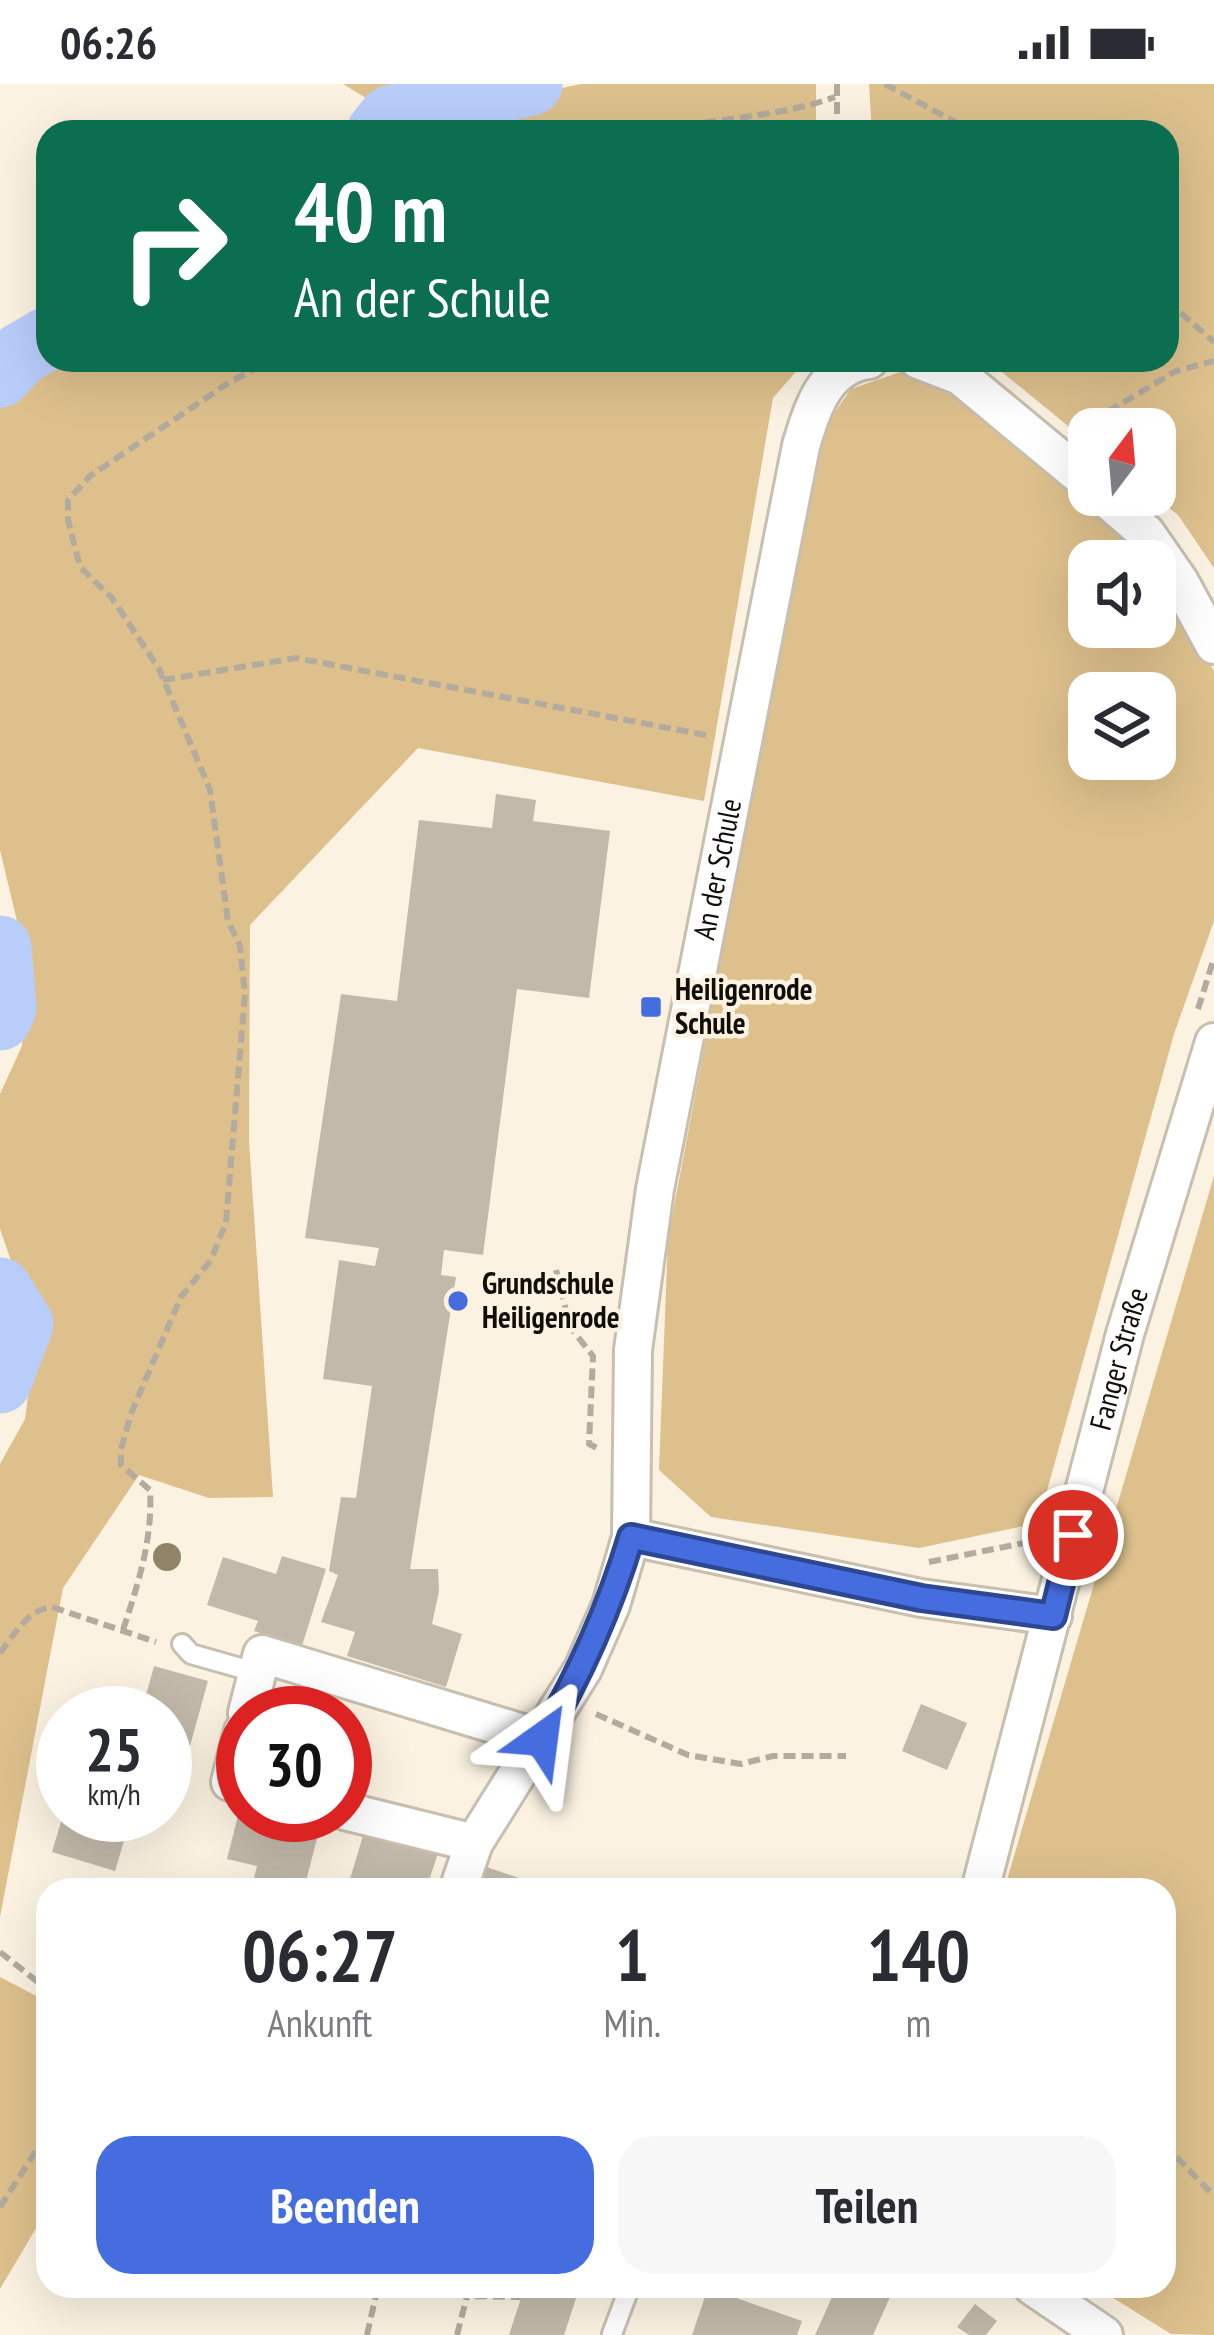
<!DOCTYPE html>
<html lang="de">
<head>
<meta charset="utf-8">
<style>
  body { margin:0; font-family:"PT Sans Narrow",sans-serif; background:#f7f7f7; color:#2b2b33; height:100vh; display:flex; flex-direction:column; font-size:45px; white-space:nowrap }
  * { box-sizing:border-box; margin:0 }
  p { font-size:39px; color:#7c7c81 }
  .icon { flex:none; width:66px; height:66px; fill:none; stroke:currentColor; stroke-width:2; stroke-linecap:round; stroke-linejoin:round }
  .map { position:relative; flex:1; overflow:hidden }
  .panel { position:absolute; left:36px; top:1794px; width:1140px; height:420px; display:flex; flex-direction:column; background:#fff; border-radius:36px; box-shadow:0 12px 48px #0002 }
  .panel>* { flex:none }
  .banner { position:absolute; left:36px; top:36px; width:1143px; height:252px; border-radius:36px; box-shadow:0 12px 48px #0002; background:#0b6e4f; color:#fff; overflow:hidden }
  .needle { width:78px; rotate:16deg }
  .buttons { position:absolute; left:1068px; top:324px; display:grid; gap:24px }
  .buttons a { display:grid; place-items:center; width:108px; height:108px; border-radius:24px; background:#fff; box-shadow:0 12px 48px #0002; font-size:60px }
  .speed { position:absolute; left:36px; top:1602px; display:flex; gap:24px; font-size:60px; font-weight:700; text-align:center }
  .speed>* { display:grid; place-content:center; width:156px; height:156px; border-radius:50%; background:#fff; box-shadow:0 12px 48px #0002; line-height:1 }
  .speed small { font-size:30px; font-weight:400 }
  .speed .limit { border:18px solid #d22; background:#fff; color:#111 }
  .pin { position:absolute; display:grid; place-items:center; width:102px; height:102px; color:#fff; margin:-51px; border:6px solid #fff; border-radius:50%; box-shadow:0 3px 12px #0007 }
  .me { position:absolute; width:132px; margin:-66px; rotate:31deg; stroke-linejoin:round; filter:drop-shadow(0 0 9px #0008) }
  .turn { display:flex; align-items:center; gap:42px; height:252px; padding:0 60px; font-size:54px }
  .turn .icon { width:156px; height:156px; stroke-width:2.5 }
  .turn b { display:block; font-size:84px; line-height:102px }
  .eta { display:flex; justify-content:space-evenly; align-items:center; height:204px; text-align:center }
  .eta b { font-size:72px; font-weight:600; line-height:84px }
  .primary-button { display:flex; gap:24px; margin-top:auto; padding:24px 60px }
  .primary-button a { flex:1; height:138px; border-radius:36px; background:#466ddf; color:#fff; font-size:48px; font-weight:600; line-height:138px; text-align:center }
  .primary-button a+a { background:#f7f7f7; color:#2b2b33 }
  .status { display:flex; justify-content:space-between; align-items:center; height:84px; padding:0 60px; background:#fff; direction:ltr }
  .status svg { height:33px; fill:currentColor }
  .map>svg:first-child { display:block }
  .green { fill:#ddc08c; fill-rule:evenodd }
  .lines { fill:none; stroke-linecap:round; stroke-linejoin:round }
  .river { stroke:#b9cdfb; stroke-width:63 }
  .building { fill:#c2b9aa }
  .lane-casing { stroke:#c8bfaf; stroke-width:24 }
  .street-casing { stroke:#c8bfaf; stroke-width:42 }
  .path { stroke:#b3ab9e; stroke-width:6; stroke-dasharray:12 6; stroke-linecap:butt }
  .lane { stroke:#fff; stroke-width:18 }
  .street { stroke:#fff; stroke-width:36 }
  .tree { fill:#918366 }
  .route-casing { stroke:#2e4791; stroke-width:30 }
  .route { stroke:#466ddf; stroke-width:21 }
  .poi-dot { fill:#466ddf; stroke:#fbf2e1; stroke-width:4.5 }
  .labels { text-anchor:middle; stroke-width:9; stroke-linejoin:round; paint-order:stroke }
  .street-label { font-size:30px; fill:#110e09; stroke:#fbf2e1 }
  .poi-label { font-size:30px; font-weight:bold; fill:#110e09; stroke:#fbf2e1; text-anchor:start }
</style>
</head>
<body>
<div class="status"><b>06:26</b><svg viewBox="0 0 49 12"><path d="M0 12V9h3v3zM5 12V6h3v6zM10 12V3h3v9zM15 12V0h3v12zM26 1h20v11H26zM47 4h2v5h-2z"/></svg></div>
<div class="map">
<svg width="1214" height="2251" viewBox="0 0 1214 2251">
  <rect width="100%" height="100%" fill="#fbf2e1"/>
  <g class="green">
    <path d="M343 0H476L379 22Z"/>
    <path d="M581 0H816V48H386L392 40Z"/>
    <path d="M869 0H1214V484L1178 431 1153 411 1155 345H1089V359L987 276H1167V48H872Z"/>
    <path d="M48 268V276H806L773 314 704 717 418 664 250 841 249 1057 273 1413 209 1414 139 1391 63 1504 0 1833V1380L25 1335 36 1249 0 1145V1010L22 962 27 879 0 766V310Z"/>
    <path d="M909 285 944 299 1139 465 1147 477H1089V543H1155V489L1214 587V837L1174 950 1038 1439 919 1464 711 1433 659 1386 668 1154 821 348 851 305ZM1089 609H1155V675H1089Z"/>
    <path d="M1214 1092V2251L1171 2250 1094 2202H1164V1806H1004Z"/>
    <path d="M0 1893 48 1918V2124L0 2205Z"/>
  </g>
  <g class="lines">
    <g class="river">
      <path d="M378 48 390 33 531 0"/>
      <path d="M0 292 19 271 48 254"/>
      <path d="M0 863 5 924 0 935"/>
      <path d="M0 1205 22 1240 0 1298"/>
    </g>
  </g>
  <g class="building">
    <path d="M496 710 536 716 533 737 610 747 589 914 517 905 483 1171 444 1166 441 1191 456 1193 410 1485H438L439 1507 432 1540 462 1550 446 1603 347 1572 355 1548 321 1538 338 1491 329 1487 341 1413 356 1414 372 1302 323 1295 339 1176 375 1182 379 1164 305 1154 341 910 397 917 419 736 492 744Z"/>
    <path d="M282 1472 326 1485 302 1562 254 1547 258 1537 207 1521 223 1473 276 1490Z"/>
    <path d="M154 1582 208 1597 190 1662 165 1655V1629H141Z"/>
    <path d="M921 1620 967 1639 947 1686 902 1667Z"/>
    <path d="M241 1720 243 1731H274L320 1743 305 1801 298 1800 297 1806H251L257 1782 227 1775Z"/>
    <path d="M63 1731H115L111 1742 127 1747 115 1787 52 1768Z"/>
    <path d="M365 1745 438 1769 426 1806H385L350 1795Z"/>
    <path d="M478 1780 551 1805V1806H468Z"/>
    <path d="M525 2202H580L564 2251H509Z"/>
    <path d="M837 2202H895L873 2251H815Z"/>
    <path d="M708 2204 802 2237 797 2251H692Z"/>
    <path d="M975 2220 997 2237 986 2251H969L957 2243Z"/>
  </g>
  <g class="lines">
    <defs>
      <g id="lane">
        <path d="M182 1560 191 1570 258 1589"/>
        <path d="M612 2250 630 2202"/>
      </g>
      <g id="street">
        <path d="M918 276 960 292 1089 399"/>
        <path d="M1102 411 1146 449 1180 498 1214 561"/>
        <path d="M631 1453 921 1514 1053 1532"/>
        <path d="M247 1629 262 1570 542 1655"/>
        <path d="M243 1647 230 1698 243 1701"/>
        <path d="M345 1727 474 1759"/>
        <path id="s1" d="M458 1806 474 1759 583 1585 611 1521 631 1453 633 1266 655 1105 801 362C812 325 825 281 869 276"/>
        <path id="s2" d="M980 1806 1125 1250 1214 958"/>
        <path d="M1032 2202 1104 2251"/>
      </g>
    </defs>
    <use href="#lane" class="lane-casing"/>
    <use href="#street" class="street-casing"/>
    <g class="path">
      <path d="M885 0 973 48"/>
      <path d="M651 48C713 34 776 34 835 13"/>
      <path d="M837 48V0"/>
      <path d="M1167 217 1214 258"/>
      <path d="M1077 346 1176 287 1214 277"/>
      <path d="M163 596 296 574 711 652"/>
      <path d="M1198 925 1214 874"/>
      <path d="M556 1186 570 1243 593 1272 589 1360 599 1365"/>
      <path d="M929 1478 1034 1457"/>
      <path d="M123 1546C138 1500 153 1455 150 1406L121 1381V1365L132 1327 181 1213 211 1176 226 1138 245 910 240 862 228 837 210 706 159 585 112 514 80 483 68 436V416L90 392 230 298 272 276"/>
      <path d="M0 1569C14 1551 28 1525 52 1523L156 1558"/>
      <path d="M596 1630 688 1671 741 1680 773 1672H846"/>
      <path d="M0 1868 48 1906"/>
      <path d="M1164 2060 1214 2112"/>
      <path d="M0 2123 48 2048"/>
      <path d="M465 2202 467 2212 521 2213"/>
      <path d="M367 2251 378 2202"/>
      <path d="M457 2251 467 2212"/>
    </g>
    <use href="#lane" class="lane"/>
    <use href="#street" class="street"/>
  </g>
  <circle class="tree" cx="167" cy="1473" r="14"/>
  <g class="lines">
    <defs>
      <path id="route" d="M542 1655C581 1589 609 1526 631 1453L921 1514 1053 1532 1073 1451"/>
    </defs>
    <use href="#route" class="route-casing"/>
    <use href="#route" class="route"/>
  </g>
  <g class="poi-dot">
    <rect x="639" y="911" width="24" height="24" rx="6"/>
    <circle cx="458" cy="1217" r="12"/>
  </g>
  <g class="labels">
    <g class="street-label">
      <text dy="10" stroke="none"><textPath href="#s1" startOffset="1071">An der Schule</textPath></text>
      <text dy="10" stroke="none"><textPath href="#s2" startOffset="549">Fanger Straße</textPath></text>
    </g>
    <g class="poi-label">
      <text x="675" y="916">Heiligenrode<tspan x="675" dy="34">Schule</tspan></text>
      <text x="482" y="1210">Grundschule<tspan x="482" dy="34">Heiligenrode</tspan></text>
    </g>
  </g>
</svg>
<div class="buttons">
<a><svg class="needle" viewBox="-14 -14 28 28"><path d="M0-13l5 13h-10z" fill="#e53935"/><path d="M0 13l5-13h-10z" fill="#7c7c81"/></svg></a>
<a><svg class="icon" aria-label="sound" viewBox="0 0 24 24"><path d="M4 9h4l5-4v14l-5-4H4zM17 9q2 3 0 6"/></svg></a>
<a><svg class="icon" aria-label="layers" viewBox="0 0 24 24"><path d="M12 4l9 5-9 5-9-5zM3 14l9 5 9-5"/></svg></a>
</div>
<div class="speed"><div>25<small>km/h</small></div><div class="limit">30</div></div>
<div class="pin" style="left:1073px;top:1451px;background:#d93025"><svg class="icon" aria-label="arrive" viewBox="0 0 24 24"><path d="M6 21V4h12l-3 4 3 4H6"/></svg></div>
<svg class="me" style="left:542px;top:1655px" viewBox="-20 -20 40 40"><path d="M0-17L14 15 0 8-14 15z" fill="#466ddf" stroke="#fff" stroke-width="4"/></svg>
<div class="banner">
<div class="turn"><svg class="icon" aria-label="right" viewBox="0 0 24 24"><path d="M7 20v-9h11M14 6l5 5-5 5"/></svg><div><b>40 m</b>An der Schule</div></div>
</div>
<section class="panel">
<div class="eta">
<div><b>06:27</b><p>Ankunft</p></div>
<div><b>1</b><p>Min.</p></div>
<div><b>140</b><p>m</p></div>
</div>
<div class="primary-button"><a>Beenden</a><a>Teilen</a></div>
</section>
</div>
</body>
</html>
